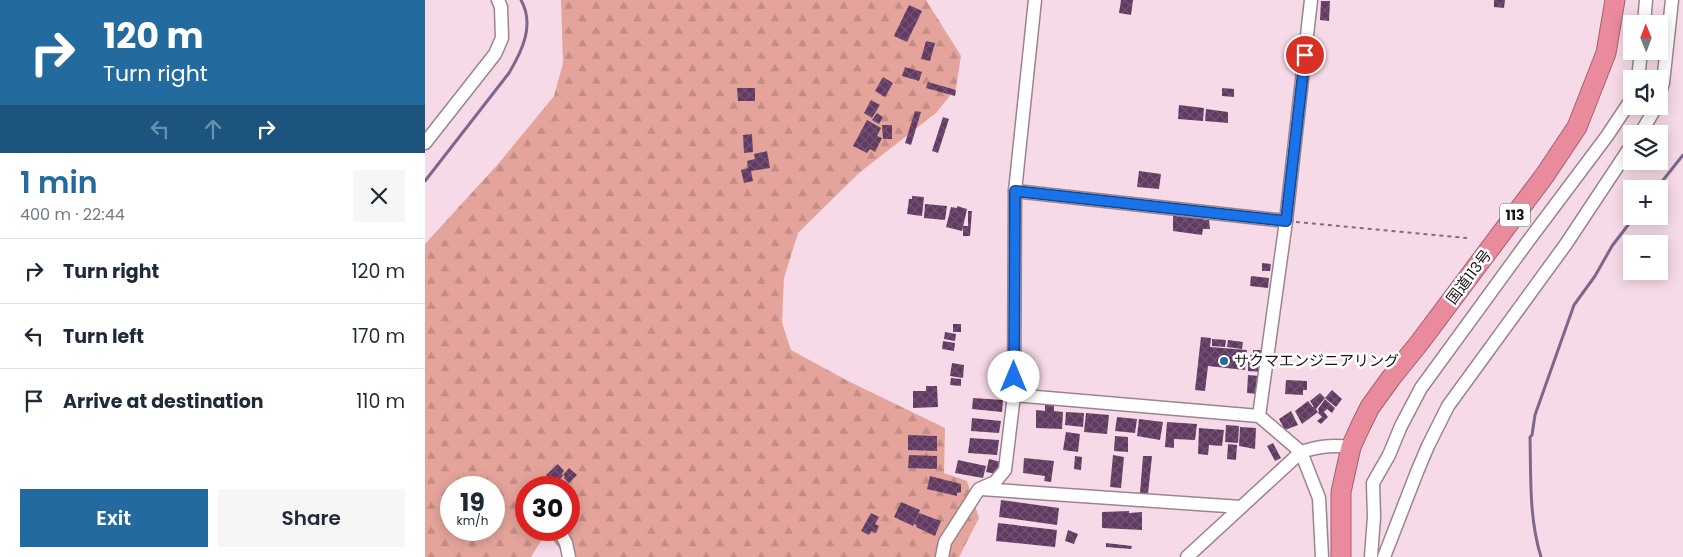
<!DOCTYPE html>
<html lang="en">
<head>
<meta charset="utf-8">
<style>
  body { margin:0; font-family:Poppins,"Noto Sans JP",sans-serif; background:#f6f6f7; color:#1f2937; height:100vh; display:flex; flex-direction:column; font-size:19px; white-space:nowrap }
  * { box-sizing:border-box; margin:0 }
  p { font-size:16px; color:#747a83 }
  .icon { flex:none; width:28px; height:28px; fill:none; stroke:currentColor; stroke-width:2; stroke-linecap:round; stroke-linejoin:round }
  .map { position:relative; flex:1; overflow:hidden }
  .drawer { display:flex; flex-direction:column; background:#fff; width:425px }
  .drawer>* { flex:none }
  .top-card { background:#236a9e; color:#fff; overflow:hidden }
  .needle { width:32px; rotate:359deg }
  .fabs { position:absolute; left:1198px; top:15px; display:grid; gap:10px }
  .fabs a { display:grid; place-items:center; width:45px; height:45px; border-radius:0px; background:#fff; box-shadow:0 2px 12px #0003; font-size:25px }
  .speed { position:absolute; left:15px; top:476px; display:flex; gap:10px; font-size:25px; font-weight:700; text-align:center }
  .speed>* { display:grid; place-content:center; width:65px; height:65px; border-radius:50%; background:#fff; box-shadow:0 2px 12px #0003; line-height:1 }
  .speed small { font-size:12px; font-weight:400 }
  .speed .limit { border:8px solid #d22; background:#fff; color:#111 }
  .pin { position:absolute; display:grid; place-items:center; width:42px; height:42px; color:#fff; margin:-21px; border:2px solid #fff; border-radius:50%; box-shadow:0 1px 5px #0007 }
  .me { position:absolute; width:55px; margin:-28px; rotate:0deg; stroke-linejoin:round; filter:drop-shadow(0 0 4px #0008) }
  .turn { display:flex; align-items:center; gap:18px; height:105px; padding:0 20px; font-size:22px }
  .turn .icon { width:65px; height:65px; stroke-width:2.5 }
  .turn b { display:block; font-size:35px; line-height:42px }
  .lanes { display:flex; align-items:center; height:48px; padding:0 20px; background:#0003; justify-content:center; gap:25px; direction:ltr }
  .lanes .off { opacity:.35 }
  .round { display:grid; place-items:center; flex:none; width:52px; height:52px; border-radius:0px; background:#f6f6f7 }
  .headline { display:flex; align-items:center; justify-content:space-between; height:85px; padding:0 20px }
  h1 { font-size:30px; font-weight:600; line-height:38px; color:#236a9e }
  .action { display:flex; gap:10px; margin-top:auto; padding:10px 20px }
  .action a { flex:1; height:58px; border-radius:0px; background:#236a9e; color:#fff; font-size:20px; font-weight:600; line-height:58px; text-align:center }
  .action a+a { background:#f6f6f7; color:#1f2937 }
  ul { padding:0; list-style:none }
  li { display:flex; align-items:center; gap:15px; height:65px; padding:0 20px; border-top:1px solid #e0e1e3 }
  li div { flex:1 }
  li b { display:block; font-size:19px }
  li em { font-style:normal }
  main { display:flex; flex:1; min-height:0 }
  .map>svg:first-child { display:block }
  .forest { fill:url(#forest-firs); fill-rule:evenodd }
  .lines { fill:none; stroke-linecap:round; stroke-linejoin:round }
  .stream { stroke:#7c688d; stroke-width:3 }
  .building { fill:url(#building-cross-hatch) }
  .minor-casing { stroke:#9d8390; stroke-width:15 }
  .highway-casing { stroke:#a2606e; stroke-width:21 }
  .path { stroke:#806e77; stroke-width:2; stroke-dasharray:4 4; stroke-linecap:butt }
  .minor { stroke:#fff; stroke-width:12 }
  .highway { stroke:#ea8a9d; stroke-width:19 }
  .route-casing { stroke:#114b97; stroke-width:12 }
  .route { stroke:#1a73e8; stroke-width:9 }
  .poi-dot { fill:#236a9e; stroke:#fff; stroke-width:2 }
  .labels { text-anchor:middle; stroke-width:5; stroke-linejoin:round; paint-order:stroke }
  .shield { fill:#fff; stroke:#5f595d; stroke-width:1 }
  .shield-label { font-size:14px; font-weight:bold; fill:#1b1217 }
  .street-label { font-size:15px; fill:#1b1217; stroke:#fff }
  .poi-label { font-size:15px; fill:#1b1217; stroke:#fff; text-anchor:start }
</style>
</head>
<body>
<main>
<section class="drawer">
<div class="top-card">
<div class="turn"><svg class="icon" aria-label="right" viewBox="0 0 24 24"><path d="M7 20v-9h11M14 6l5 5-5 5"/></svg><div><b>120 m</b>Turn right</div></div>
<div class="lanes"><svg class="icon off" aria-label="left" viewBox="0 0 24 24"><path d="M17 20v-9H6M10 6l-5 5 5 5"/></svg><svg class="icon off" aria-label="ahead" viewBox="0 0 24 24"><path d="M12 20V5M6 11l6-6 6 6"/></svg><svg class="icon" aria-label="right" viewBox="0 0 24 24"><path d="M7 20v-9h11M14 6l5 5-5 5"/></svg></div>
</div>
<div class="headline"><div><h1>1 min</h1><p>400 m · 22:44</p></div><a class="round"><svg class="icon" aria-label="close" viewBox="0 0 24 24"><path d="M6 6l12 12M18 6L6 18"/></svg></a></div>
<ul>
<li><svg class="icon" aria-label="right" viewBox="0 0 24 24"><path d="M7 20v-9h11M14 6l5 5-5 5"/></svg><div><b>Turn right</b></div><em>120 m</em></li>
<li><svg class="icon" aria-label="left" viewBox="0 0 24 24"><path d="M17 20v-9H6M10 6l-5 5 5 5"/></svg><div><b>Turn left</b></div><em>170 m</em></li>
<li><svg class="icon" aria-label="arrive" viewBox="0 0 24 24"><path d="M6 21V4h12l-3 4 3 4H6"/></svg><div><b>Arrive at destination</b></div><em>110 m</em></li>
</ul>
<div class="action"><a>Exit</a><a>Share</a></div>
</section>
<div class="map">
<svg width="1258" height="557" viewBox="0 0 1258 557">
  <defs>
    <pattern id="forest-firs" width="22" height="20" patternUnits="userSpaceOnUse" patternTransform="scale(1.25)"><rect width="22" height="20" fill="#e4a49b"/><path d="M5 1l3.5 6h-7zM16 11l3.5 6h-7z" fill="#c38c85"/></pattern>
    <pattern id="building-cross-hatch" width="8" height="8" patternUnits="userSpaceOnUse" patternTransform="scale(1.25)"><rect width="8" height="8" fill="#603a60"/><path d="M0 0l8 8M0 8l8-8" fill="none" stroke="#725372"/></pattern>
  </defs>
  <rect width="100%" height="100%" fill="#f7dae8"/>
  <path class="forest" d="M136 0H501L536 56 531 88 511 113 434 173 373 233 359 278 357 323 366 350 423 381 520 428 519 473 542 481 554 518 534 557H140L122 531 106 557H0V244L74 163 129 96 138 63ZM26 488H69V530H26ZM101 488H144V530H101Z"/>
  <g class="lines">
    <g class="stream">
      <path d="M0 181 84 73C97 51 110 25 96 0"/>
      <path d="M1231 189 1258 155"/>
      <path d="M1116 557C1104 518 1106 478 1105 437L1107 435 1110 415 1149 305 1170 276 1187 246 1210 216"/>
    </g>
  </g>
  <g class="building">
    <path d="M696 0H708L706 15 694 13Z"/>
    <path d="M1069 0H1080L1079 8 1069 7Z"/>
    <path d="M896 1H905L904 21 895 20Z"/>
    <path d="M484 5 497 11 482 42 469 36Z"/>
    <path d="M501 41 510 43 505 61 496 59Z"/>
    <path d="M480 67 497 72 494 81 477 76Z"/>
    <path d="M458 77 468 83 460 97 450 91Z"/>
    <path d="M503 82 531 90 530 96 501 88Z"/>
    <path d="M312 88H330V101H313Z"/>
    <path d="M797 88 809 89V97L797 96Z"/>
    <path d="M446 100 455 105 447 118 439 113Z"/>
    <path d="M754 105 779 108 778 121 753 119Z"/>
    <path d="M781 109 803 112V123L780 121Z"/>
    <path d="M490 111 496 112 486 145 480 143Z"/>
    <path d="M452 113 458 117 454 124 447 120Z"/>
    <path d="M518 117 524 119 513 153 507 151Z"/>
    <path d="M442 120 456 128 452 136 457 138 450 152 445 149 442 153 428 146Z"/>
    <path d="M457 125H467V139H458Z"/>
    <path d="M327 134 328 152 319 153 318 135Z"/>
    <path d="M342 151 345 168 326 171 328 181 319 183 316 170 323 168 322 161 330 159 329 154Z"/>
    <path d="M714 171 736 174 734 189 712 187Z"/>
    <path d="M487 196 499 197 497 216 482 214 484 199H487Z"/>
    <path d="M500 204 522 206 520 220 499 218Z"/>
    <path d="M532 206 542 209 537 231 521 227 526 207 532 208Z"/>
    <path d="M543 211H547L545 236H538V226H543Z"/>
    <path d="M748 212 779 215V220H784L785 229H778L777 235 748 231Z"/>
    <path d="M837 263 846 264 845 271H837Z"/>
    <path d="M826 276 844 278 843 288 825 286Z"/>
    <rect x="528" y="324" width="8" height="8"/>
    <path d="M520 332 531 334 530 341 519 339Z"/>
    <path d="M776 337 786 338 785 347 822 350 820 370 783 366 780 391 770 390Z"/>
    <path d="M787 339 801 340 800 347 787 346Z"/>
    <path d="M803 340 818 342 817 349 802 347Z"/>
    <path d="M518 341 530 343 529 351 517 349Z"/>
    <path d="M828 350H838L837 372 823 371V360H825V355H828Z"/>
    <path d="M527 363 539 365 538 378 525 376Z"/>
    <path d="M823 375 834 376 833 394 822 393Z"/>
    <path d="M526 378 536 379V386L525 385Z"/>
    <path d="M861 380 882 381V390H878V395L860 394Z"/>
    <path d="M501 386H512L513 407 488 408V391H501Z"/>
    <path d="M907 390 917 399 911 407 900 398Z"/>
    <path d="M895 393 900 398 891 409 893 412 877 424 870 411 883 401 888 407H889L885 401Z"/>
    <path d="M548 398 578 400 577 412 547 409Z"/>
    <path d="M900 399 910 408 907 413 902 409 899 412 903 417 896 424 892 421 897 417 893 413 894 411 893 409Z"/>
    <path d="M620 405H629V411L638 412 637 429 611 428V410L620 411Z"/>
    <path d="M866 411 873 425 860 430 854 419Z"/>
    <path d="M641 412 659 413 658 427 640 425Z"/>
    <path d="M661 413 684 415 682 434 659 432Z"/>
    <path d="M692 417 712 419 710 433 690 431Z"/>
    <path d="M547 418 576 421 574 433 546 431Z"/>
    <path d="M714 419 738 422 735 440 712 436Z"/>
    <path d="M742 422 772 424 770 440 749 439V448L740 447Z"/>
    <path d="M801 425 814 426 813 443 800 442Z"/>
    <path d="M815 427 831 428 830 449 814 446Z"/>
    <path d="M774 428 799 430 797 446 784 445 783 455 773 454Z"/>
    <path d="M641 432 655 434 653 452 638 450Z"/>
    <path d="M483 435 512 436V451L483 450Z"/>
    <path d="M690 436 703 437V452L689 451Z"/>
    <path d="M545 438 574 440 572 455 543 453Z"/>
    <path d="M848 443 856 458 850 461 842 446Z"/>
    <path d="M803 444 812 445 811 460 802 459Z"/>
    <path d="M484 455 512 456V469L483 468Z"/>
    <path d="M688 455 699 457 696 488 685 487Z"/>
    <path d="M650 456 657 457 656 470 649 469Z"/>
    <path d="M718 456H727L723 494 715 493Z"/>
    <path d="M599 458 629 461 626 482 619 481 620 476 598 473Z"/>
    <path d="M564 459 576 462 572 474 561 472Z"/>
    <path d="M533 460 561 466 558 478 530 473Z"/>
    <path d="M133 464 139 471 137 474 138 476 128 486 121 479 123 477 121 475Z"/>
    <path d="M144 468 152 475 144 483 139 478 140 476 138 475Z"/>
    <path d="M505 476 536 484V492L532 493V496L502 489Z"/>
    <path d="M576 500 634 508 632 525 574 517Z"/>
    <path d="M476 502 495 510 488 526 469 517Z"/>
    <path d="M704 511V513L717 512V530L677 528V512Z"/>
    <path d="M446 513 454 517 450 524 454 526 451 533 446 531 444 535 436 531Z"/>
    <path d="M494 513 516 521 510 536 491 527 492 525 489 524Z"/>
    <path d="M573 523 632 530 630 547 571 541Z"/>
    <path d="M643 530 653 534 649 544 640 541Z"/>
    <path d="M681 543 707 546 706 549 681 547Z"/>
  </g>
  <g class="lines">
    <defs>
      <g id="minor">
        <path d="M1219 24 1221 0"/>
        <path d="M1213 79 1216 51"/>
        <path d="M1234 95 1238 83 1247 0"/>
        <path d="M1215 134 1227 114 1230 106"/>
        <path d="M0 143 70 54 77 38 76 7 73 0"/>
        <path d="M590 191 861 221"/>
        <path d="M589 395 834 416 876 452 894 498 897 557"/>
        <path d="M834 416 861 221 886 0"/>
        <path d="M556 489 816 507"/>
        <path d="M134 530 141 543 144 557"/>
        <path d="M517 557 520 542 554 489 570 482 580 470 589 395 590 191 610 0"/>
        <path d="M762 557 876 452C895 446 906 445 926 447"/>
        <path d="M946 557 949 517 948 483 964 455 976 426 996 388 1104 240 1182 136 1206 100"/>
        <path d="M959 557 992 472 1003 446 1023 406 1141 244 1206 146"/>
      </g>
      <path id="highway" d="M916 557V492L926 447 936 425 945 407 966 378 995 342 1120 175 1152 127 1181 53 1190 0"/>
    </defs>
    <use href="#minor" class="minor-casing"/>
    <use href="#highway" class="highway-casing"/>
    <path class="path" d="M871 222 1042 238"/>
    <use href="#minor" class="minor"/>
    <use href="#highway" class="highway"/>
  </g>
  <g class="lines">
    <defs>
      <path id="route" d="M589 377 590 191 861 221 880 55"/>
    </defs>
    <use href="#route" class="route-casing"/>
    <use href="#route" class="route"/>
  </g>
  <circle class="poi-dot" cx="799" cy="361" r="5"/>
  <g class="labels">
    <rect class="shield" x="1075" y="203.5" width="30" height="23" rx="4"/>
    <g class="shield-label">
      <text x="1090" y="220">113</text>
    </g>
    <g class="street-label">
      <text transform="translate(1044 277) rotate(-53)" y="5">国道113号</text>
    </g>
    <g class="poi-label">
      <text x="809" y="366">サクマエンジニアリング</text>
    </g>
  </g>
</svg>
<div class="fabs">
<a><svg class="needle" viewBox="-14 -14 28 28"><path d="M0-13l5 13h-10z" fill="#e53935"/><path d="M0 13l5-13h-10z" fill="#747a83"/></svg></a>
<a><svg class="icon" aria-label="sound" viewBox="0 0 24 24"><path d="M4 9h4l5-4v14l-5-4H4zM17 9q2 3 0 6"/></svg></a>
<a><svg class="icon" aria-label="layers" viewBox="0 0 24 24"><path d="M12 4l9 5-9 5-9-5zM3 14l9 5 9-5"/></svg></a>
<a>+</a>
<a>−</a>
</div>
<div class="speed"><div>19<small>km/h</small></div><div class="limit">30</div></div>
<div class="pin" style="left:880px;top:55px;background:#d93025"><svg class="icon" aria-label="arrive" viewBox="0 0 24 24"><path d="M6 21V4h12l-3 4 3 4H6"/></svg></div>
<svg class="me" style="left:589px;top:377px" viewBox="-20 -20 40 40"><circle r="19" fill="#fff"/><path d="M0-13L10 11 0 6-10 11z" fill="#1a73e8"/></svg>
</div>
</main>
</body>
</html>
